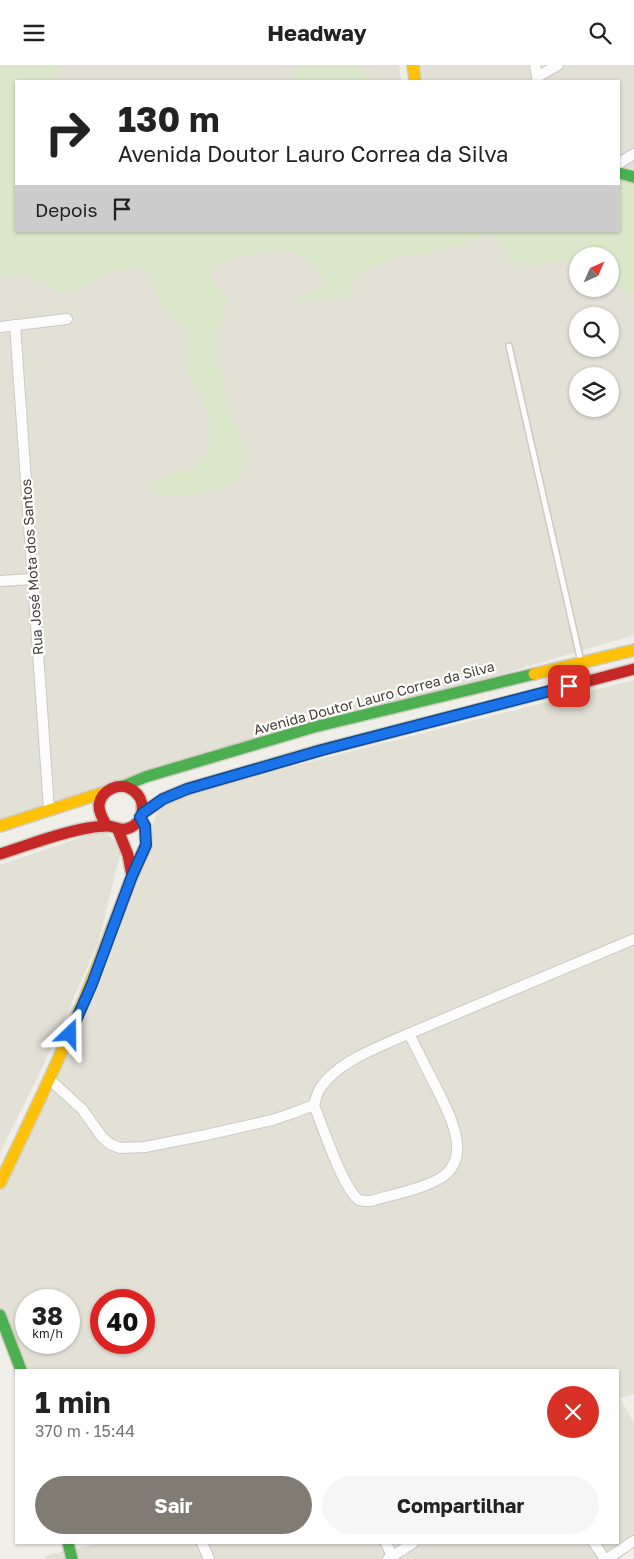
<!DOCTYPE html>
<html lang="pt">
<head>
<meta charset="utf-8">
<style>
  body { margin:0; font-family:"Golos Text",sans-serif; background:#f6f6f6; color:#222; height:100vh; display:flex; flex-direction:column; font-size:19px; white-space:nowrap }
  * { box-sizing:border-box; margin:0 }
  p { font-size:16px; color:#767676 }
  .icon { flex:none; width:28px; height:28px; fill:none; stroke:currentColor; stroke-width:2; stroke-linecap:round; stroke-linejoin:round }
  .map { position:relative; flex:1; overflow:hidden }
  .panel { position:absolute; left:15px; top:1304px; width:604px; height:175px; display:flex; flex-direction:column; background:#fff; border-radius:0px; box-shadow:0 1px 4px #0004 }
  .panel>* { flex:none }
  .guide { position:absolute; left:15px; top:15px; width:605px; height:152px; border-radius:0px; box-shadow:0 1px 4px #0004; background:#fff; color:#222; overflow:hidden }
  .needle { width:32px; rotate:45deg }
  .controls { position:absolute; left:569px; top:182px; display:grid; gap:10px }
  .controls a { display:grid; place-items:center; width:50px; height:50px; border-radius:50%; background:#fff; box-shadow:0 1px 4px #0004; font-size:25px }
  .speed { position:absolute; left:15px; top:1224px; display:flex; gap:10px; font-size:25px; font-weight:700; text-align:center }
  .speed>* { display:grid; place-content:center; width:65px; height:65px; border-radius:50%; background:#fff; box-shadow:0 1px 4px #0004; line-height:1 }
  .speed small { font-size:12px; font-weight:400 }
  .speed .limit { border:8px solid #d22; background:#fff; color:#111 }
  .pin { position:absolute; display:grid; place-items:center; width:42px; height:42px; color:#fff; margin:-21px; border-radius:10px; box-shadow:0 2px 8px #0006 }
  .me { position:absolute; width:55px; margin:-28px; rotate:23deg; stroke-linejoin:round; filter:drop-shadow(0 0 4px #0008) }
  .turn { display:flex; align-items:center; gap:18px; height:105px; padding:0 20px; font-size:22px }
  .turn .icon { width:65px; height:65px; stroke-width:2.5 }
  .turn b { display:block; font-size:35px; line-height:42px }
  .then { display:flex; align-items:center; height:48px; padding:0 20px; background:#0003; gap:10px; font-size:19px }
  .round { display:grid; place-items:center; flex:none; width:52px; height:52px; border-radius:26px; background:#f6f6f6 }
  .summary { display:flex; align-items:center; justify-content:space-between; height:85px; padding:0 20px }
  h1 { font-size:30px; font-weight:700; line-height:38px }
  .primary-button { display:flex; gap:10px; margin-top:auto; padding:10px 20px }
  .primary-button a { flex:1; height:58px; border-radius:30px; background:#807c74; color:#fff; font-size:20px; font-weight:700; line-height:58px; text-align:center }
  .primary-button a+a { background:#f6f6f6; color:#222 }
  header { display:flex; justify-content:space-between; align-items:center; height:65px; padding:0 20px; background:#fff; font-size:22px; font-weight:700 }
  .map>svg:first-child { display:block }
  .residential { fill:#e3e0d6; fill-rule:evenodd }
  .green { fill:#dae8c9 }
  .lines { fill:none; stroke-linecap:round; stroke-linejoin:round }
  .lane-casing { stroke:#cbcac4; stroke-width:8 }
  .street-casing { stroke:#cbcac4; stroke-width:12 }
  .fast-casing { stroke:#cecbbf; stroke-width:14 }
  .slow-casing { stroke:#cecbbf; stroke-width:14 }
  .jam-casing { stroke:#cecbbf; stroke-width:14 }
  .lane { stroke:#fdfcfc; stroke-width:5 }
  .street { stroke:#fdfcfc; stroke-width:10 }
  .fast { stroke:#4caf50; stroke-width:11 }
  .slow { stroke:#ffc107; stroke-width:11 }
  .jam { stroke:#c62828; stroke-width:11 }
  .route-casing { stroke:#114b97; stroke-width:12 }
  .route { stroke:#1a73e8; stroke-width:9 }
  .labels { text-anchor:middle; stroke-width:4.5; stroke-linejoin:round; paint-order:stroke }
  .street-label { font-size:14px; fill:#443f35; stroke:#fff }
</style>
</head>
<body>
<header><svg class="icon" aria-label="menu" viewBox="0 0 24 24"><path d="M4 6h16M4 12h16M4 18h16"/></svg>Headway<svg class="icon" aria-label="search" viewBox="0 0 24 24"><circle cx="10" cy="10" r="6"/><path d="M15 15l6 6"/></svg></header>
<div class="map">
<svg width="634" height="1494" viewBox="0 0 634 1494">
  <rect width="100%" height="100%" fill="#efeee8"/>
  <g class="residential">
    <path d="M0 0H399L401 16H16V166H619L634 118V570L0 757ZM578 191H610V224H578ZM578 251H610V284H578ZM578 311H610V344H578Z"/>
    <path d="M407 0H634V104L619 101V16H409Z"/>
    <path d="M634 615V1329L620 1333 634 1358V1475L604 1494H46L45 1491 99 1478H618V1305H17L0 1247V1127L163 734ZM26 1235H69V1278H26ZM101 1235H144V1278H101Z"/>
    <path d="M103 765 122 782 98 878 43 1001 0 1088V800Z"/>
  </g>
  <g class="green">
    <path d="M0 0H61L52 16H16V166H619V106L634 116V233L610 215V191H578L577 201C573 200 567 196 563 196 549 193 534 205 519 200 504 195 505 177 490 169L450 182 391 194 361 207 351 220 349 232 292 238 323 221 325 217C320 202 302 189 287 186 281 185 274 187 268 188 247 190 221 190 209 211L227 234 217 267V291L233 356 246 380V400L239 413 228 420 198 429 173 431 154 428 150 420C164 407 188 411 201 396 215 381 211 350 203 333 198 324 191 315 189 306 186 292 186 277 185 263L163 244 149 209 138 203 111 206 76 226 64 228 25 209 0 212Z"/>
    <path d="M297 0H357L370 16H292Z"/>
  </g>
  <g class="lines">
    <defs>
      <path id="lane" d="M509 281 581 597"/>
      <g id="street">
        <path d="M535 0 538 16"/>
        <path d="M537 12 558 0"/>
        <path d="M619 98 634 89"/>
        <path d="M15 260 49 744"/>
        <path d="M0 262 67 254"/>
        <path d="M0 516 33 514"/>
        <path d="M409 969C418 986 426 1003 435 1020 449 1049 478 1098 433 1117 414 1126 391 1130 371 1136 367 1136 362 1136 359 1135 343 1124 322 1060 314 1040 316 1034 317 1027 321 1022 337 999 369 986 394 975L634 874"/>
        <path d="M49 1014 82 1044 102 1072 110 1079 120 1083 145 1082 206 1070 272 1055 293 1048 314 1040"/>
        <path d="M202 1478 209 1494"/>
        <path d="M386 1478 392 1491"/>
        <path d="M594 1478 605 1494"/>
        <path d="M388 1494 413 1478"/>
        <path d="M607 1494 634 1476"/>
      </g>
      <g id="fast">
        <path d="M619 108 634 112"/>
        <path d="M124 721 145 712 314 662 534 609"/>
        <path d="M143 748 163 734 187 724 321 685 562 623"/>
        <path d="M111 866 132 811 146 780 145 761 140 752"/>
        <path d="M0 1250 21 1305"/>
        <path d="M68 1478 72 1494"/>
      </g>
      <g id="slow">
        <path d="M413 0 415 16"/>
        <path d="M534 609 634 585"/>
        <path d="M0 761 105 727"/>
        <path d="M0 1118C40 1035 79 953 111 866"/>
      </g>
      <g id="jam">
        <path d="M562 623 634 604"/>
        <path d="M118 765 128 790 132 811"/>
        <path d="M0 789C29 780 58 768 88 763 94 762 101 761 107 761 115 761 121 767 129 763 146 757 147 733 131 724 119 717 101 725 99 740 99 748 103 755 107 761"/>
      </g>
    </defs>
    <use href="#lane" class="lane-casing"/>
    <use href="#street" class="street-casing"/>
    <use href="#fast" class="fast-casing"/>
    <use href="#slow" class="slow-casing"/>
    <use href="#jam" class="jam-casing"/>
    <use href="#lane" class="lane"/>
    <use href="#street" class="street"/>
    <use href="#fast" class="fast"/>
    <use href="#slow" class="slow"/>
    <use href="#jam" class="jam"/>
  </g>
  <g class="lines">
    <defs>
      <path id="route" d="M70 969 92 919 132 811 146 780 145 761 140 752 143 748 163 734 187 724 322 685 569 621"/>
    </defs>
    <use href="#route" class="route-casing"/>
    <use href="#route" class="route"/>
  </g>
  <g class="labels">
    <g class="street-label">
      <text transform="translate(32 502) rotate(-94)" y="5">Rua José Mota dos Santos</text>
      <text transform="translate(374 633) rotate(-15)" y="5">Avenida Doutor Lauro Correa da Silva</text>
    </g>
  </g>
</svg>
<div class="controls">
<a><svg class="needle" viewBox="-14 -14 28 28"><path d="M0-13l5 13h-10z" fill="#e53935"/><path d="M0 13l5-13h-10z" fill="#767676"/></svg></a>
<a><svg class="icon" aria-label="search" viewBox="0 0 24 24"><circle cx="10" cy="10" r="6"/><path d="M15 15l6 6"/></svg></a>
<a><svg class="icon" aria-label="layers" viewBox="0 0 24 24"><path d="M12 4l9 5-9 5-9-5zM3 14l9 5 9-5"/></svg></a>
</div>
<div class="speed"><div>38<small>km/h</small></div><div class="limit">40</div></div>
<div class="pin" style="left:569px;top:621px;background:#d93025"><svg class="icon" aria-label="arrive" viewBox="0 0 24 24"><path d="M6 21V4h12l-3 4 3 4H6"/></svg></div>
<svg class="me" style="left:70px;top:969px" viewBox="-20 -20 40 40"><path d="M0-17L14 15 0 8-14 15z" fill="#1a73e8" stroke="#fff" stroke-width="4"/></svg>
<div class="guide">
<div class="turn"><svg class="icon" aria-label="right" viewBox="0 0 24 24"><path d="M7 20v-9h11M14 6l5 5-5 5"/></svg><div><b>130 m</b>Avenida Doutor Lauro Correa da Silva</div></div>
<div class="then">Depois<svg class="icon" aria-label="arrive" viewBox="0 0 24 24"><path d="M6 21V4h12l-3 4 3 4H6"/></svg></div>
</div>
<section class="panel">
<div class="summary"><div><h1>1 min</h1><p>370 m · 15:44</p></div><a class="round" style="background:#d93025;color:#fff"><svg class="icon" aria-label="close" viewBox="0 0 24 24"><path d="M6 6l12 12M18 6L6 18"/></svg></a></div>
<div class="primary-button"><a>Sair</a><a>Compartilhar</a></div>
</section>
</div>
</body>
</html>
